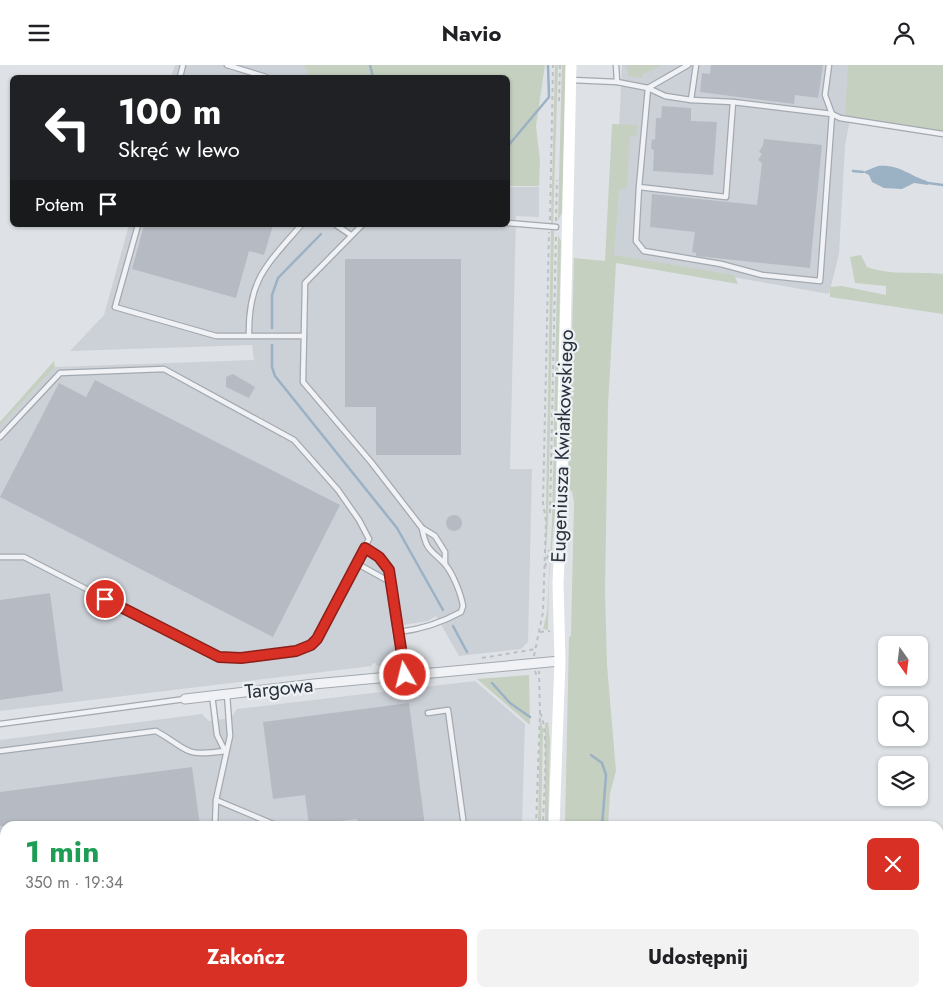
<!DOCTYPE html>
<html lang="pl">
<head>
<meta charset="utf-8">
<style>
  body { margin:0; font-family:Jost,sans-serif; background:#f2f2f2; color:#202124; height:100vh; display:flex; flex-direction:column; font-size:19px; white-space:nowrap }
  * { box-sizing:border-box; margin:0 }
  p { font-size:16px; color:#757577 }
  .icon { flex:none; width:28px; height:28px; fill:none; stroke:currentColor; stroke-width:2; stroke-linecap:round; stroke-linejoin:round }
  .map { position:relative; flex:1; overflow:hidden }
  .panel { position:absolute; left:0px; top:756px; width:944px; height:176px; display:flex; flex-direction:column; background:#fff; border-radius:15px 15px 0 0; box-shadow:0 1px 4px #0004 }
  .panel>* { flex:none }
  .top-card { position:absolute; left:10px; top:10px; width:500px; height:152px; border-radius:8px; box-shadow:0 1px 4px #0004; background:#202124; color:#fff; overflow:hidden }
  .needle { width:32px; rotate:166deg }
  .buttons { position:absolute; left:878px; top:571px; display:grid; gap:10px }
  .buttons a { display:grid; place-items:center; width:50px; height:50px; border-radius:8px; background:#fff; box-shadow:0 1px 4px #0004; font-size:25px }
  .pin { position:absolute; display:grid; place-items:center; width:42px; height:42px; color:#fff; margin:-21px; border:2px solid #fff; border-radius:50%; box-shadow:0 1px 5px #0007 }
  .me { position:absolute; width:55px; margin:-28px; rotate:352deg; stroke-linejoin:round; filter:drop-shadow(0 0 4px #0008) }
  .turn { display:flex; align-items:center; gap:18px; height:105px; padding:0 25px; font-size:22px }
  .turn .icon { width:65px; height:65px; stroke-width:2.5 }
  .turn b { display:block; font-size:35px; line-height:42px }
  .then { display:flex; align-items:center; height:48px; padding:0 25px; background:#0003; gap:10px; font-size:19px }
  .round { display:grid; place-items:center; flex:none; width:52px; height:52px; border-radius:8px; background:#f2f2f2 }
  .overview { display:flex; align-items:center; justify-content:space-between; height:85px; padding:0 25px }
  h1 { font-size:30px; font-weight:700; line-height:38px; color:#1e9e55 }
  .button { display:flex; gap:10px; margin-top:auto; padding:10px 25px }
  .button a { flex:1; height:58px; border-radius:8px; background:#d93025; color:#fff; font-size:20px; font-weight:700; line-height:58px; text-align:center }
  .button a+a { background:#f2f2f2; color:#202124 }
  header { display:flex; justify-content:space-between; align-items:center; height:65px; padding:0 25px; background:#fff; font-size:22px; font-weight:700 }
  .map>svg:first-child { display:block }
  .built { fill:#ccd1d8 }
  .green { fill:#c5d0c0 }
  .water { fill:#9bb1c4 }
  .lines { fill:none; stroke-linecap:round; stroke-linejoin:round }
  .stream { stroke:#9bb1c4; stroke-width:2.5 }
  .building { fill:#b6bbc3 }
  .service-casing { stroke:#a4a9b0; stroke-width:7 }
  .minor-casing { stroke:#a4a9b0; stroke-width:11 }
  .path { stroke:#bcc0c5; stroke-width:2; stroke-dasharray:4 4; stroke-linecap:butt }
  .service { stroke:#f0f2f5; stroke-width:4.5 }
  .minor { stroke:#f0f2f5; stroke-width:9 }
  .secondary { stroke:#fff; stroke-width:11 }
  .route-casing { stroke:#8d1f18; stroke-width:12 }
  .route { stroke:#d93025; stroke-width:9 }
  .labels { text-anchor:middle; stroke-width:4.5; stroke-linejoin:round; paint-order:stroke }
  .street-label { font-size:20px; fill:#29313c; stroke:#edf1f4 }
</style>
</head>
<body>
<header><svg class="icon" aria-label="menu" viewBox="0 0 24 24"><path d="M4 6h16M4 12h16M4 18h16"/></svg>Navio<svg class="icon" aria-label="person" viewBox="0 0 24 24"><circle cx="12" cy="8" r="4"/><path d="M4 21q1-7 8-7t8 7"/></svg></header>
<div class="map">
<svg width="943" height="932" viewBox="0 0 943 932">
  <rect width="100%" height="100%" fill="#dee2e6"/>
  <g class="built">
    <path d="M175 0H304L309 12H171Z"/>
    <path d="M622 0H860L845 81 839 189 829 229 613 191Z"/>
    <path d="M508 122H539V152L516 151 510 404H532L528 577 521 584 459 591 436 551 428 556 391 562 395 586 387 599 377 601 376 598 372 599V601L0 646V361L55 302 254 295 252 280 70 286 104 250 129 160H508Z"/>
    <path d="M475 616 525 659 522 761H5V928H485L484 932H0V675L202 649 209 656 231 653 237 644Z"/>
    <path d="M489 928H561L563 932H488Z"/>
    <path d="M670 928H788L805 932H669Z"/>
  </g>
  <g class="green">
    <path d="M304 0H545L536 61 540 95 539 121H508V12H309Z"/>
    <path d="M555 0H558L553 159H551Z"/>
    <path d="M562 0H566L562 148 558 155Z"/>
    <path d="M627 0H662L642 10V13L628 11Z"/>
    <path d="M848 0H943V66L845 52Z"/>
    <path d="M612 59 637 60V70L630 71 627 122 619 125 614 190 734 210 738 219 616 198 608 340 605 527 607 600 616 706 610 728 608 761H565L569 572 571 571 574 437 572 426 568 425 574 193 605 196Z"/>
    <path d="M551 165 554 166 548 457 545 496Z"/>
    <path d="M558 170 561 176 555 447 549 515 548 565 543 564 547 548 552 456Z"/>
    <path d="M861 190 867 202C892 211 917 206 943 209V249L830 232V222L842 221 886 230V221L855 218 850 192Z"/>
    <path d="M54 296 55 302 0 361V357Z"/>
    <path d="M529 610 530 660 477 614Z"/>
    <path d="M540 652 543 665 541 761H538Z"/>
    <path d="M548 657 550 675 548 761H545V658Z"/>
    <path d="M939 812H943V932H910L893 928H939Z"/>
    <path d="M596 928H670L669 932H599Z"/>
    <path d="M788 928H868L885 932H805Z"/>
  </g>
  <path class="water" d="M878 101C899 99 910 111 927 116L928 120 914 118 902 124 884 123 872 117 869 110 863 107Z"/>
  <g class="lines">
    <g class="stream">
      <path d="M370 0 373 12"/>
      <path d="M508 81 549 32 548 0"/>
      <path d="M853 106 863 107"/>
      <path d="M928 118 943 120"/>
      <path d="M272 263V230L278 213 321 169"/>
      <path d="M272 280V302L275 311 397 463 443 545"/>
      <path d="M453 561 467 587"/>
      <path d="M492 618 510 638 530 652"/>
      <path d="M591 690 602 698 606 710 602 761"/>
      <path d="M939 816H943"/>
    </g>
  </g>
  <g class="building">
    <path d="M711 0H823L818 33 795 30 794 39 700 27 702 8 710 9Z"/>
    <path d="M662 41 691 43V56L717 57 713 110 653 106 654 85 651 84 652 74 655 75 656 53H661Z"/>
    <path d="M764 74 822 80 810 203 696 191V188L692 187 695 167 650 162 652 129 757 140 762 98 758 95 762 89 759 87 763 80Z"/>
    <path d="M144 160H273L264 190 249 186 236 233 132 204Z"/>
    <path d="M345 194H461V390H376V342H345Z"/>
    <path d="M233 309 255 322 249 333 226 322V312Z"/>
    <path d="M95 315 340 440 273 572 0 432 59 318 86 332Z"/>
    <circle cx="454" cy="458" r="8"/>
    <path d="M50 528 63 626 0 635V535Z"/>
    <path d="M409 638 425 761H358L357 754 309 760 305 730 273 734 263 657Z"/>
    <path d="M192 702 200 761H0V727Z"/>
  </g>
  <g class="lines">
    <defs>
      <g id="service">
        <path d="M227 0 266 12"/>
        <path d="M616 0 617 17"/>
        <path d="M696 0 691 35 733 37 832 49 840 53 943 69"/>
        <path d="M180 12 183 0"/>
        <path d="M572 15 617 17 648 23 688 0"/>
        <path d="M691 35 665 31 648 23 639 122 726 132 733 37"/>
        <path d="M639 122 636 176 644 186 721 199 762 210 820 216 832 49 825 30 829 0"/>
        <path d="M508 158 556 162"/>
        <path d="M138 160 115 242 216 271H304"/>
        <path d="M336 160 351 170"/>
        <path d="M362 160 305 218 303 317 371 397 422 463 435 471 445 487V499"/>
        <path d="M249 270C248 214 267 200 301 160"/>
        <path d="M0 372 60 308 164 304 294 375 338 425 359 455 369 474 317 574C300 592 244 595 219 592L24 492H0"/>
        <path d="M365 483 379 492 389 505 405 610"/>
        <path d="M356 498 392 518"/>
        <path d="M399 567C423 564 441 558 461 547L463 541C461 529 453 508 444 498 430 484 426 485 422 463"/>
        <path d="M212 630 217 670 225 686"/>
        <path d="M428 648 448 645 464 761"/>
        <path d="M0 659 185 634"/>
        <path d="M0 686 156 666C190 685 182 692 225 686"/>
        <path d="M216 735 278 761"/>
        <path d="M215 761 216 735 230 671 227 629"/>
        <path d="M0 912 5 915"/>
        <path d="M41 928H59"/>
        <path d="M205 932 207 928"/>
        <path d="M395 932 397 928"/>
        <path d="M493 932 494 928"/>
        <path d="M515 932V928"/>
      </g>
      <path id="minor" d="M185 634 314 619 560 596"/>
    </defs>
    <use href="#service" class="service-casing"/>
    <use href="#minor" class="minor-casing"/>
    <g class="path">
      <path d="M559 36 560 0"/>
      <path d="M550 155 553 0"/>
      <path d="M556 156 557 115"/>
      <path d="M550 448 556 168"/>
      <path d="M545 502 549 485"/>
      <path d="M540 567 550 566"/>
      <path d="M534 591 543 547 546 456 543 438 549 167"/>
      <path d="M409 592 418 600"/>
      <path d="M482 593 536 584"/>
      <path d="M535 606 537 612"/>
      <path d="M540 648C550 663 543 739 543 761"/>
      <path d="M536 761 540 648 539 606"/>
      <path d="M569 928 571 932"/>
      <path d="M884 928 901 932"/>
    </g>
    <use href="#service" class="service"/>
    <use href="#minor" class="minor"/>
    <g class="secondary">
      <path d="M554 761 560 596 558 518 561 455 571 0"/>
      <path d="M589 928 591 932"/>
    </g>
  </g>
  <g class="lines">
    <defs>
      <path id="route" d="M105 534 219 592 241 593 296 586 311 580 317 574 365 483 379 492 389 505 405 610"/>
    </defs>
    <use href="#route" class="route-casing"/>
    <use href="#route" class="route"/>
  </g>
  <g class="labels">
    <g class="street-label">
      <text transform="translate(562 381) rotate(-88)" y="7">Eugeniusza Kwiatkowskiego</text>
      <text transform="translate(279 623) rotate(-6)" y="7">Targowa</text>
    </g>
  </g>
</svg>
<div class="buttons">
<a><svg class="needle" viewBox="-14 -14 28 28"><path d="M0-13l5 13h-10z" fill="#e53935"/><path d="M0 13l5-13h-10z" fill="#757577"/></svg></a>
<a><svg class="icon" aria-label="search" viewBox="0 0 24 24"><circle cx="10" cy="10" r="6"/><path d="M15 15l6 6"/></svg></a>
<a><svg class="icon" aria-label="layers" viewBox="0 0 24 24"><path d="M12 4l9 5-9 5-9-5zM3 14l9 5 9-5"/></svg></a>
</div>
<div class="pin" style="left:105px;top:534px;background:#d93025"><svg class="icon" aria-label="arrive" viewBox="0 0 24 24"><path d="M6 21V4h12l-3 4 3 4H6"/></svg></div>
<svg class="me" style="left:405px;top:610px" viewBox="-20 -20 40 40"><circle r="17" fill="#d93025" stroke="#fff" stroke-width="3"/><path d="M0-11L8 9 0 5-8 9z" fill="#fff"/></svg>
<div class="top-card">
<div class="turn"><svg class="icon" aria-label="left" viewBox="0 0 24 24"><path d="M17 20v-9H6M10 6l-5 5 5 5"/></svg><div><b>100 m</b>Skręć w lewo</div></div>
<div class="then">Potem<svg class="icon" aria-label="arrive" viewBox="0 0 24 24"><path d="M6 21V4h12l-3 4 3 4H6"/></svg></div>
</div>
<section class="panel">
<div class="overview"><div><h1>1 min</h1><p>350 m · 19:34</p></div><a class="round" style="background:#d93025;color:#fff"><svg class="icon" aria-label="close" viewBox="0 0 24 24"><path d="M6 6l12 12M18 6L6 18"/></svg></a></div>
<div class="button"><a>Zakończ</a><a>Udostępnij</a></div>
</section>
</div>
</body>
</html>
